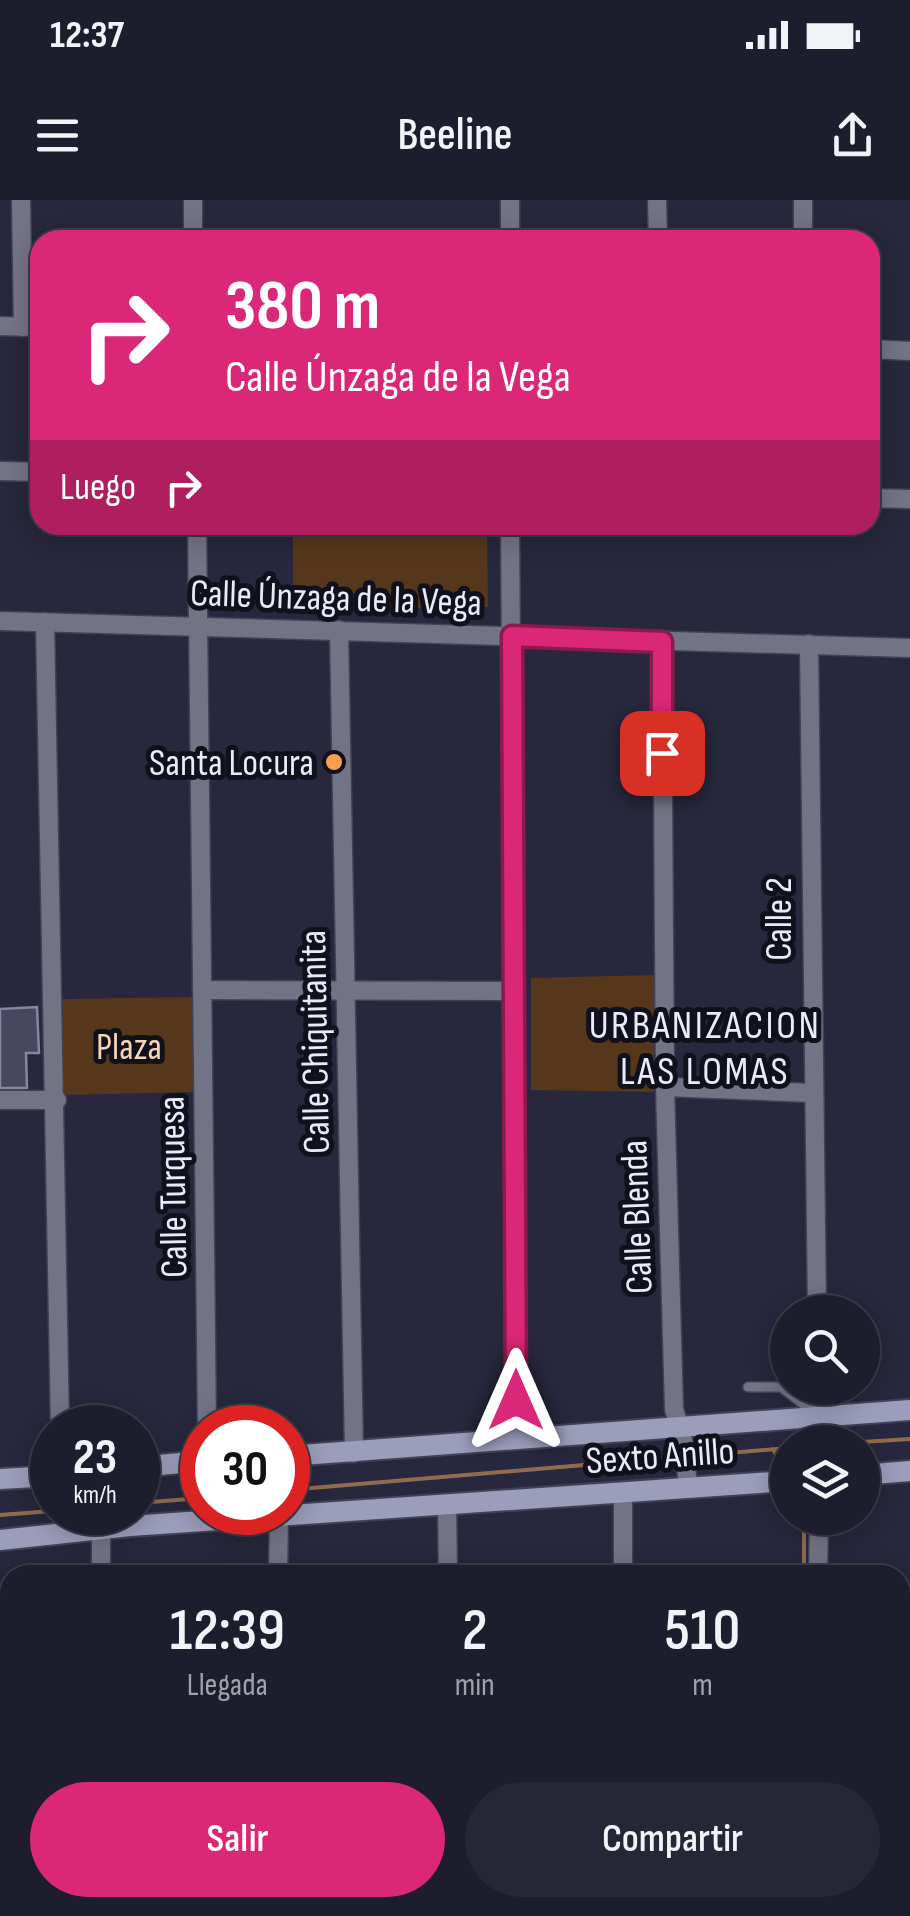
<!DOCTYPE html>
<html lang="es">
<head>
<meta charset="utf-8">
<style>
  body { margin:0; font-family:"Sofia Sans Condensed",sans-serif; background:#252636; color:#f1f3f6; height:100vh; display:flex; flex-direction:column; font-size:38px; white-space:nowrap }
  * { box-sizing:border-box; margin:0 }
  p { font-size:32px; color:#a0a2aa }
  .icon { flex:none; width:55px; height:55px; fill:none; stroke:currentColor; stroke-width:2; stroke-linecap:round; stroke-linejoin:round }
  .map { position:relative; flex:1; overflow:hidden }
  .sheet { position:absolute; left:0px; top:1365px; width:910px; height:352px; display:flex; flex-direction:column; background:#1d1d2e; border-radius:30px 30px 0 0; box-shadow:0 5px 25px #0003,0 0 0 2px #3b3b4a }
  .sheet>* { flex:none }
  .hud { position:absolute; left:30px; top:30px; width:850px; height:305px; border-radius:30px; box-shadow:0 5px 25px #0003,0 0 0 2px #3b3b4a; background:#db2777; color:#fff; overflow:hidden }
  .buttons { position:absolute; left:770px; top:1095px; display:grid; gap:20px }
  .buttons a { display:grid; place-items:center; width:110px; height:110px; border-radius:50%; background:#1d1d2e; box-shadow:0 5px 25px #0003,0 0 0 2px #3b3b4a; font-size:50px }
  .speed { position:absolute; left:30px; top:1205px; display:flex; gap:20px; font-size:50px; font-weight:700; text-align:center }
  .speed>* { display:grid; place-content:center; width:130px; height:130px; border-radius:50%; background:#1d1d2e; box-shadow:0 5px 25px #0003,0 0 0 2px #3b3b4a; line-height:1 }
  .speed small { font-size:25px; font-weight:400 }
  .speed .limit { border:15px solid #d22; background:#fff; color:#111 }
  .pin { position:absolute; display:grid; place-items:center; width:85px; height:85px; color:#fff; margin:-42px; border-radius:20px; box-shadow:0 5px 15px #0006 }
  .me { position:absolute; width:110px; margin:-55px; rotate:0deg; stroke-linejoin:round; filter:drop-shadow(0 0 8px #0008) }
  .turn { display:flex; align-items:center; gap:35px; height:210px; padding:0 30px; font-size:45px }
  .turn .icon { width:130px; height:130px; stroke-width:2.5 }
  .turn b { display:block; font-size:70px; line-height:85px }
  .then { display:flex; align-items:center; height:95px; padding:0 30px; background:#0003; gap:20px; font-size:38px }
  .eta { display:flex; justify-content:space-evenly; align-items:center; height:170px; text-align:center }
  .eta b { font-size:60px; font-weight:600; line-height:70px }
  .button { display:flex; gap:20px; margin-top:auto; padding:20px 30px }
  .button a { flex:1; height:115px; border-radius:60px; background:#db2777; color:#fff; font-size:40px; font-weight:600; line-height:115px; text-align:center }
  .button a+a { background:#252636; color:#f1f3f6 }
  .status { display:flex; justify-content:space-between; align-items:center; height:70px; padding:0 50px; background:#1d1d2e; direction:ltr }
  .status svg { height:28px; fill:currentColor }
  header { display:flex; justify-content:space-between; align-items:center; height:130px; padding:0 30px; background:#1d1d2e; font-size:45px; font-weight:600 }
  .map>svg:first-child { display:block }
  .green { fill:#56371b }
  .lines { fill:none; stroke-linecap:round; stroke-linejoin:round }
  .stream { stroke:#906c4e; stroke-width:4 }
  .building { fill:#47475f; stroke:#8587a1; stroke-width:2.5 }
  .service-casing { stroke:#424257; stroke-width:12 }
  .minor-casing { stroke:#424257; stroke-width:21 }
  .secondary-casing { stroke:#424257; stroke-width:24 }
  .service { stroke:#737386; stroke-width:9 }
  .minor { stroke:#737386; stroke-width:18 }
  .secondary { stroke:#9c9dbb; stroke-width:20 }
  .route-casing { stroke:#8e194d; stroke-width:25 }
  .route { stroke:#db2777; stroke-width:18 }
  .poi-dot { fill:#f9a04d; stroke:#11111b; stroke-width:4 }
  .labels { text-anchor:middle; stroke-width:10; stroke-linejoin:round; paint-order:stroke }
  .street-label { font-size:38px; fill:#eaebfa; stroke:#11111b }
  .poi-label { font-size:38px; fill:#eaebfa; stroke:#11111b; text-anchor:end }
  .park-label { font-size:38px; fill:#f8d4b7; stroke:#11111b }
  .neighbourhood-label { font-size:40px; letter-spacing:2.5px; fill:#eaebfa; stroke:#11111b }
</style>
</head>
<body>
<div class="status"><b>12:37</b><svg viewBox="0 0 49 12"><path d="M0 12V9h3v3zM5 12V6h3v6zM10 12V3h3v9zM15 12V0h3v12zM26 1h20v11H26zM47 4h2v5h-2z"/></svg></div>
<header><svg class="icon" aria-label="menu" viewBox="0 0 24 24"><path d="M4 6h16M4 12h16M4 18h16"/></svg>Beeline<svg class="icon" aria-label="share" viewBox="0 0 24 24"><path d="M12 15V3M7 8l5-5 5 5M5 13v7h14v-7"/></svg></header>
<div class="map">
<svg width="910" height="1716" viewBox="0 0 910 1716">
  <rect width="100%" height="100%" fill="#27273d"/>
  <g class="green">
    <path d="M293 325H487L488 407 293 409Z"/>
    <path d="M654 775V892L531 890V778Z"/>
    <path d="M194 797 195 892 63 895 62 799Z"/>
    <path d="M900 1642H910V1716H824V1708H900Z"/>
    <path d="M177 1708H277V1716H151Z"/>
    <rect x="462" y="1708" width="161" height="8"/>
  </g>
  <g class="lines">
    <g class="stream">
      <path d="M862 1242 910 1239"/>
      <path d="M773 1249 783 1267"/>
      <path d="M693 1256 788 1248"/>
      <path d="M288 1290 678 1257"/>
      <path d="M138 1303 202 1298"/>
      <path d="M0 1315 52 1311"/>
      <path d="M804 1318V1375"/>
    </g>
  </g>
  <path class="building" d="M37 807 39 853H26L27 888H0V809Z"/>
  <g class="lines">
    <defs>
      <path id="service" d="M748 1187H781L816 1214"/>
      <g id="minor">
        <path d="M21 0 23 127"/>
        <path d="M510 0V40"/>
        <path d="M657 0 658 40"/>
        <path d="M803 0V40"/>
        <path d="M193 40V0"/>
        <path d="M0 126 40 127"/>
        <path d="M870 149 910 151"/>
        <path d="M0 271 40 272"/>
        <path d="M870 298 910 299"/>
        <path d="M197 325 207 1228"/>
        <path d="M510 325 517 1237"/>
        <path d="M0 421 910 448"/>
        <path d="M45 422 60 1228"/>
        <path d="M339 430 354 1253"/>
        <path d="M662 442 665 887 674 1209 684 1244 688 1288"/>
        <path d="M809 444 817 1112"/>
        <path d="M202 790 515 791"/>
        <path d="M665 887 811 893"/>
        <path d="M0 900H57"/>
        <path d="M819 1188 820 1217"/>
        <path d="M623 1294V1375"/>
        <path d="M447 1304 448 1375"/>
        <path d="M101 1375V1330"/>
        <path d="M278 1375 279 1317"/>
        <path d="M818 1375 819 1318"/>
        <path d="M900 1634 910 1633"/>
        <path d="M627 1708 628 1716"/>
        <path d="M100 1716V1708"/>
        <path d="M277 1716 278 1708"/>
        <path d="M451 1716V1708"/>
        <path d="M814 1716V1708"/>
      </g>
      <g id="secondary">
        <path d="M288 1256 910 1210"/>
        <path d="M138 1267 202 1261"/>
        <path d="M862 1275 910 1271"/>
        <path d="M0 1279 52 1276"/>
        <path d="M0 1340 130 1326 788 1281"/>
      </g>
    </defs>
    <use href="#service" class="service-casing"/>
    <use href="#minor" class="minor-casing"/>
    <use href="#secondary" class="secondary-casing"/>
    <use href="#service" class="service"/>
    <use href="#minor" class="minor"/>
    <use href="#secondary" class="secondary"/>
  </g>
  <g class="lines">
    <defs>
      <path id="route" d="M516 1200 512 436 662 442V553"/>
    </defs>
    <use href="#route" class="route-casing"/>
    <use href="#route" class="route"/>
  </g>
  <circle class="poi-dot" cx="334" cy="562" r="10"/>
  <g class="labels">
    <g class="street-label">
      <text transform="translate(336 397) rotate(2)" y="13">Calle Únzaga de la Vega</text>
      <text transform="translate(778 719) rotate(-90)" y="13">Calle 2</text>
      <text transform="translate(314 842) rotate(-91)" y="13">Calle Chiquitanita</text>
      <text transform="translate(172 987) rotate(-91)" y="13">Calle Turquesa</text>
      <text transform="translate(636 1017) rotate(-92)" y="13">Calle Blenda</text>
      <text transform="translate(660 1255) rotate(-4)" y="13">Sexto Anillo</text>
    </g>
    <g class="poi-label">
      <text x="314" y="575">Santa Locura</text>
    </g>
    <g class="park-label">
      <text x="129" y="859">Plaza</text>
    </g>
    <g class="neighbourhood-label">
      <text x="705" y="838">URBANIZACION<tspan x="705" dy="46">LAS LOMAS</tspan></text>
    </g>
  </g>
</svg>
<div class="buttons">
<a><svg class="icon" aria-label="search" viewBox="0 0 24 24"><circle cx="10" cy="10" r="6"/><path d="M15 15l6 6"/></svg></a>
<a><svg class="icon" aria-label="layers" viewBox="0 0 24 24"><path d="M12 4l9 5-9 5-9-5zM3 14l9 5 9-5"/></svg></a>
</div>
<div class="speed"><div>23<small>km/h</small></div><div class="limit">30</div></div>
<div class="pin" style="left:662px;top:553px;background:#d93025"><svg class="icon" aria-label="arrive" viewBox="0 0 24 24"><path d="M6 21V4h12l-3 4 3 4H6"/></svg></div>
<svg class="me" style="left:516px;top:1200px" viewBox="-20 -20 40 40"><path d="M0-17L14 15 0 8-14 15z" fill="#db2777" stroke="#fff" stroke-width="4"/></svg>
<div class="hud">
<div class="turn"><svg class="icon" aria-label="right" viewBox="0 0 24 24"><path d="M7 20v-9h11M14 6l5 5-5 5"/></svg><div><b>380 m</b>Calle Únzaga de la Vega</div></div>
<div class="then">Luego<svg class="icon" aria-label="right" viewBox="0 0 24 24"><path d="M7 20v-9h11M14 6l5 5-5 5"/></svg></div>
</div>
<section class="sheet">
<div class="eta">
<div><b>12:39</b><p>Llegada</p></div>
<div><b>2</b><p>min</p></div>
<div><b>510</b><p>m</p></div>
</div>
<div class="button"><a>Salir</a><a>Compartir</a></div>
</section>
</div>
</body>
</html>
